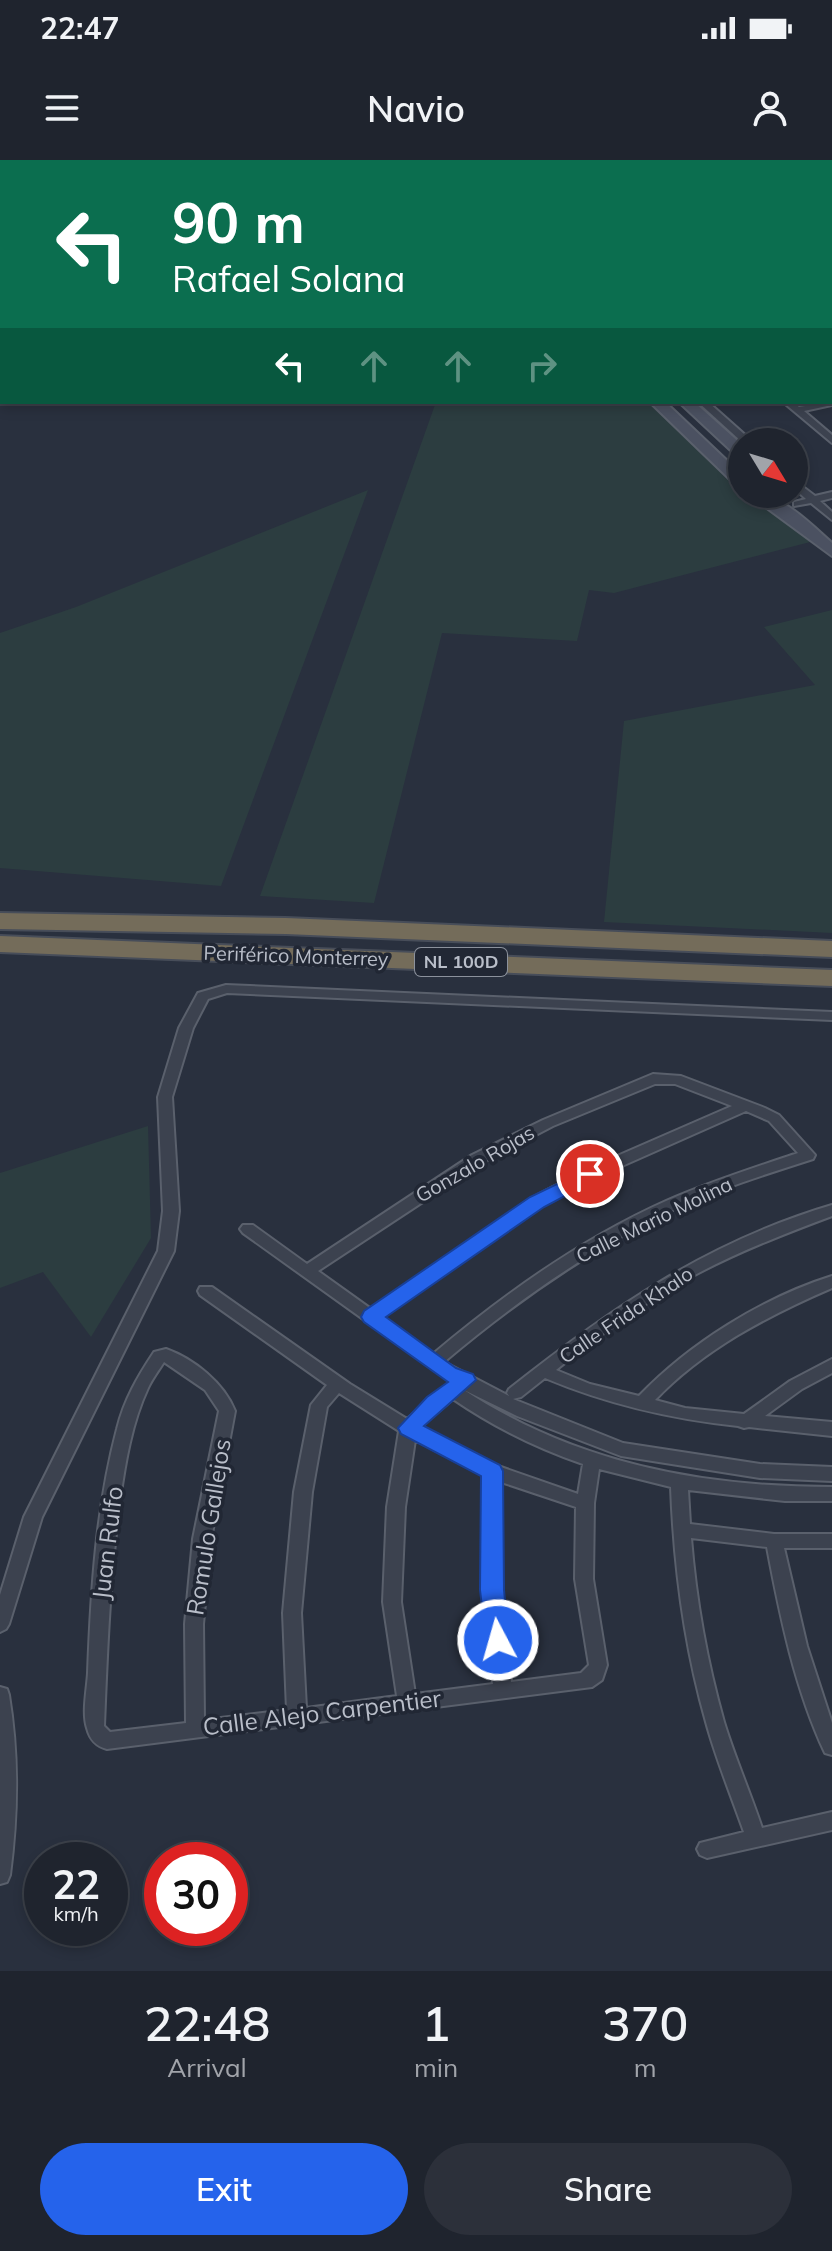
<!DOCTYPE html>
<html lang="en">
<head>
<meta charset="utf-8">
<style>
  body { margin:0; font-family:Mulish,sans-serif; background:#2c303a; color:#f1f3f6; height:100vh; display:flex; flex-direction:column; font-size:30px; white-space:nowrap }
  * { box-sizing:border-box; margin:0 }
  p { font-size:26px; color:#a1a4aa }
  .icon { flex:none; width:44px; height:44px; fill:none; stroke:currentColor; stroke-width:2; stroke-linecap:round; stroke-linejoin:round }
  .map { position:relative; height:1811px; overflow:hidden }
  .details { display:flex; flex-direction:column; background:#1f242e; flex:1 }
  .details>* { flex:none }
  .banner { position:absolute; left:0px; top:0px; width:832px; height:244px; box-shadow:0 4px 12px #0003,0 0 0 2px #3c414a; background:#0b6e4f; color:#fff; overflow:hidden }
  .needle { width:52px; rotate:128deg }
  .controls { position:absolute; left:728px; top:268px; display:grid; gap:16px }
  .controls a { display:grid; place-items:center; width:80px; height:80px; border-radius:50%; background:#1f242e; box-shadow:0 4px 12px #0003,0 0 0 2px #3c414a; font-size:40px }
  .speed { position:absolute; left:24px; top:1682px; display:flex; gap:16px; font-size:40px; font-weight:700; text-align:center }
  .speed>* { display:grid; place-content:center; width:104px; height:104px; border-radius:50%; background:#1f242e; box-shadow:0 4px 12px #0003,0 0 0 2px #3c414a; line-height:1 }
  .speed small { font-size:20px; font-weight:400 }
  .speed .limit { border:12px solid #d22; background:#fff; color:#111 }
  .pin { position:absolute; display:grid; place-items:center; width:68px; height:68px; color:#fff; margin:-34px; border:4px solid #fff; border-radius:50%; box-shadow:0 2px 8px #0007 }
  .me { position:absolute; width:88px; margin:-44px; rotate:354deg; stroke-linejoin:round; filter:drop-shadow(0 0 6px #0008) }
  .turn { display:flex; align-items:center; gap:28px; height:168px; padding:0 40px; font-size:36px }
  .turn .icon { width:104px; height:104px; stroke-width:2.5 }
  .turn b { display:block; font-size:56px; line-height:68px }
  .lanes { display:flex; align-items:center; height:76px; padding:0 40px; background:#0003; justify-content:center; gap:40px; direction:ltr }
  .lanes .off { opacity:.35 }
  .eta { display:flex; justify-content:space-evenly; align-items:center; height:136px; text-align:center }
  .eta b { font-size:48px; font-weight:600; line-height:56px }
  .button { display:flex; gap:16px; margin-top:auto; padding:16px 40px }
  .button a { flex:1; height:92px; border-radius:48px; background:#2563eb; color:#fff; font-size:32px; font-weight:600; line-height:92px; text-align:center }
  .button a+a { background:#2c303a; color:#f1f3f6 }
  .status { display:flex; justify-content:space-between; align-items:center; height:56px; padding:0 40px; background:#1f242e; direction:ltr }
  .status svg { height:22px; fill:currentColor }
  header { display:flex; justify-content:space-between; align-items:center; height:104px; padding:0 40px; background:#1f242e; font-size:36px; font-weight:600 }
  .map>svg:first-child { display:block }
  .green { fill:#2c3d40 }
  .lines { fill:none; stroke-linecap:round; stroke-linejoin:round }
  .street-casing { stroke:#5a606c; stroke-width:4 }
  .secondary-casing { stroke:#5a606c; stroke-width:4 }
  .highway-casing { stroke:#474d59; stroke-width:4 }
  .street { fill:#3c424f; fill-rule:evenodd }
  .secondary { fill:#4b5161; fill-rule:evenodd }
  .highway { fill:#746c5a; fill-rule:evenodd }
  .route { fill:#2563eb; stroke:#184099; stroke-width:2 }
  .labels { text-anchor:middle; stroke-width:7; stroke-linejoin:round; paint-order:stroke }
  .shield { fill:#212734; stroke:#8b919c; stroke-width:2 }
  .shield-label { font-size:18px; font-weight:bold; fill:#b9bec9 }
  .street-label { font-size:20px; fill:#b9bec9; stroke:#212734 }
  .near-street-label { font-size:24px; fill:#b9bec9; stroke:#212734 }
</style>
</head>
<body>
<div class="status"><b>22:47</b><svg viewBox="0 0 49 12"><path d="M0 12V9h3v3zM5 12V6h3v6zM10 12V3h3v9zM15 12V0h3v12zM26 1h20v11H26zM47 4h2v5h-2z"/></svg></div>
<header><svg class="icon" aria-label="menu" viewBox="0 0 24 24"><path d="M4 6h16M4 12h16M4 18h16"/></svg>Navio<svg class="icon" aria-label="person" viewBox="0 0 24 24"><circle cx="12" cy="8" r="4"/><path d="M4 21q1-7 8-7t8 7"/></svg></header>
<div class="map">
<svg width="832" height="1811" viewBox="0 0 832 1811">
  <rect width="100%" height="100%" fill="#29303e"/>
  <g class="green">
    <path d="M436 242H649L742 334 814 381 614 433 589 430 577 481 442 473 374 743 260 736Z"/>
    <path d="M368 330 221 726 0 708V473L76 447Z"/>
    <path d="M832 450V773L604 762 624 561 815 525 764 467Z"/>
    <path d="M148 966 151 1078 91 1177 43 1112 0 1128V1013Z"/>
  </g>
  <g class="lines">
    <defs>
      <g id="street">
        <path d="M298 0H345L348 2H301Z"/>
        <path d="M399 0H407L398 2Z"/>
        <rect x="499" y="0" width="8" height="2"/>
        <rect x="830" y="107" width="2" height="5"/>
        <path d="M830 136 832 137V143L830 142Z"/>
        <rect x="0" y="153" width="2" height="6"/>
        <path d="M2 183V189L0 190V184Z"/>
        <path d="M832 200V206L830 207V201Z"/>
        <path d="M832 239V245L804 251 832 275V283L783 242H793L799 247 830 242Z"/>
        <path d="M698 242H708L753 282H742Z"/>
        <path d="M794 320 815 336 832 332V338L820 341 832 352V360L811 343 794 346V342L806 339 794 328Z"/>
        <path d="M226 825 832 852V860L227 833 208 839 193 868 172 937 179 1051 174 1091 42 1357 9 1464 6 1469 0 1472V1435L24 1357 158 1091 163 1051 158 937 179 868 198 833Z"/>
        <path d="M653 914 681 916 765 948 779 955 815 995 813 999C766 1014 719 1029 675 1049 590 1089 515 1142 444 1202L509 1236 507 1233 509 1229C610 1149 707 1082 832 1045V1056C784 1074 735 1093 689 1118 642 1144 598 1176 556 1210L590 1224 639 1236C690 1183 762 1138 832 1116V1128C767 1156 704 1189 655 1240L685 1248 744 1254 790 1221 832 1199V1213L802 1229 765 1256 832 1262V1276L749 1267 744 1268 738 1266C671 1259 607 1244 545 1218L521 1237 513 1239 623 1283 760 1304 832 1307V1321L760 1318 621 1296 517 1256 464 1230C575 1303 701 1327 832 1327V1341H785L688 1330 690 1364 774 1374H832V1388H784L807 1486 832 1563V1595L825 1593C795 1529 780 1456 767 1387L691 1378C696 1440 707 1502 724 1562 735 1598 750 1632 762 1668L832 1652V1670L707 1698 700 1695 697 1689 700 1683 744 1672C731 1635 716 1599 706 1562 684 1485 674 1406 671 1327L599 1309 594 1343 593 1419 607 1505 602 1520 592 1527 107 1589C96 1586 90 1580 87 1568 82 1553 87 1530 88 1513 91 1432 96 1348 117 1269 124 1240 138 1216 154 1192L166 1189C194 1199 224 1223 235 1251L211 1379 203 1464 204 1560 287 1550 283 1453 294 1332 311 1245 327 1225 200 1135 198 1131 200 1127H212L350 1224 407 1259 451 1222 243 1073 240 1069 243 1065H253L307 1104 472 995 543 960ZM655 924H675L732 946 585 1010 532 1038 371 1149 318 1111 482 1003 553 966ZM746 951 769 961 798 993C753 1008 709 1022 666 1041 581 1079 504 1134 433 1194L382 1157 542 1046 595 1018ZM164 1202 205 1230 219 1251 193 1379 185 1464 186 1563 110 1572 104 1566C107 1491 110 1415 120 1340 125 1303 132 1262 148 1228 152 1219 159 1210 164 1202ZM339 1233 399 1271 387 1347 383 1442 397 1536 306 1548 301 1453 312 1332 327 1247ZM453 1239C494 1267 536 1288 583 1304L578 1334 498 1306 420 1267ZM415 1280 484 1315 483 1430 493 1524 415 1534 401 1442 405 1347ZM501 1322 576 1347 575 1419 589 1505 581 1513 511 1522 501 1430Z"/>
        <path d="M0 1527 7 1529 9 1535C19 1596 18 1654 10 1715L7 1722 0 1724Z"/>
      </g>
      <g id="secondary">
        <path d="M0 0H40L42 2 2 3Z"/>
        <rect x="690" y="0" width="12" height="2"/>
        <rect x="0" y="81" width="2" height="8"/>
        <path d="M650 242H665L742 315V328L737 326Z"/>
        <path d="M679 242H694L742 285V297L737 296Z"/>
        <path d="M748 334C783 334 807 361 832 383V396Z"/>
      </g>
      <g id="highway">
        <path d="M0 753 286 758 832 781V797L286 774 0 769Z"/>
        <path d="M0 776 832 810V826L0 792Z"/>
      </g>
    </defs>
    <use href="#street" class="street-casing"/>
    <use href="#secondary" class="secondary-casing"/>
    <use href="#highway" class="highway-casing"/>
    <use href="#street" class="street"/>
    <use href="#secondary" class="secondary"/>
    <use href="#highway" class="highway"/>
  </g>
  <path class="route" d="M590 1008 597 1010 600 1014 597 1019 544 1047 386 1157 456 1208 473 1214 476 1220 424 1266 500 1305 503 1311 504 1430 509 1480 506 1487 498 1490 489 1487 486 1480 480 1430 481 1316 401 1274 398 1268 427 1237 448 1222 364 1162 361 1157 364 1151 530 1037Z"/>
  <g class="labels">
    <rect class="shield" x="415" y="788" width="92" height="28" rx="6"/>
    <g class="shield-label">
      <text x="461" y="808">NL 100D</text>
    </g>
    <g class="street-label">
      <text transform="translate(296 796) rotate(2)" y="7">Periférico Monterrey</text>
      <text transform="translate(475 1004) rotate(-30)" y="7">Gonzalo Rojas</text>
      <text transform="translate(654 1060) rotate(-26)" y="7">Calle Mario Molina</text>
      <text transform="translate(626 1155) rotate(-34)" y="7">Calle Frida Khalo</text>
    </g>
    <g class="near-street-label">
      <text transform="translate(209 1367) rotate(-81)" y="8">Romulo Gallejos</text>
      <text transform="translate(108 1383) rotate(-83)" y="8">Juan Rulfo</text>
      <text transform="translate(322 1553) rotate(-7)" y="8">Calle Alejo Carpentier</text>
    </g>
  </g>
</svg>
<div class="controls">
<a><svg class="needle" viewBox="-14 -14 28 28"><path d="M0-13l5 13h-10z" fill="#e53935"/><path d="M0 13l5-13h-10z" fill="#a1a4aa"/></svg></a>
</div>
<div class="speed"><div>22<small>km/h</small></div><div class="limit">30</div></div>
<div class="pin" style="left:590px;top:1014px;background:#d93025"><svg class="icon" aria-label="arrive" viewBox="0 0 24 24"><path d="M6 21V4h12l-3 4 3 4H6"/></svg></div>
<svg class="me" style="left:498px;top:1480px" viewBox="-20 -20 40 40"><circle r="17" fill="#2563eb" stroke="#fff" stroke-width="3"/><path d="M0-11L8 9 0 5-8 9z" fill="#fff"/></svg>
<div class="banner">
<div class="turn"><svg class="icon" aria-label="left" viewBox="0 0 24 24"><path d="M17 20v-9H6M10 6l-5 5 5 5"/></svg><div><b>90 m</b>Rafael Solana</div></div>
<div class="lanes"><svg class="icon" aria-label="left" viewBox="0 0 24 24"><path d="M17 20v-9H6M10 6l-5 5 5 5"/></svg><svg class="icon off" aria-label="ahead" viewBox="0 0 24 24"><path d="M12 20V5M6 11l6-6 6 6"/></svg><svg class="icon off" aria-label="ahead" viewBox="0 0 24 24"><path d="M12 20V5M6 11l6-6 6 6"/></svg><svg class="icon off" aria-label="right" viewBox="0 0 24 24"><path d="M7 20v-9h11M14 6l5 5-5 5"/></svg></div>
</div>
</div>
<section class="details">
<div class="eta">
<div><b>22:48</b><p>Arrival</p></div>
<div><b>1</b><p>min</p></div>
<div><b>370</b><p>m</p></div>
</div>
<div class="button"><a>Exit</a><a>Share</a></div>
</section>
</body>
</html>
